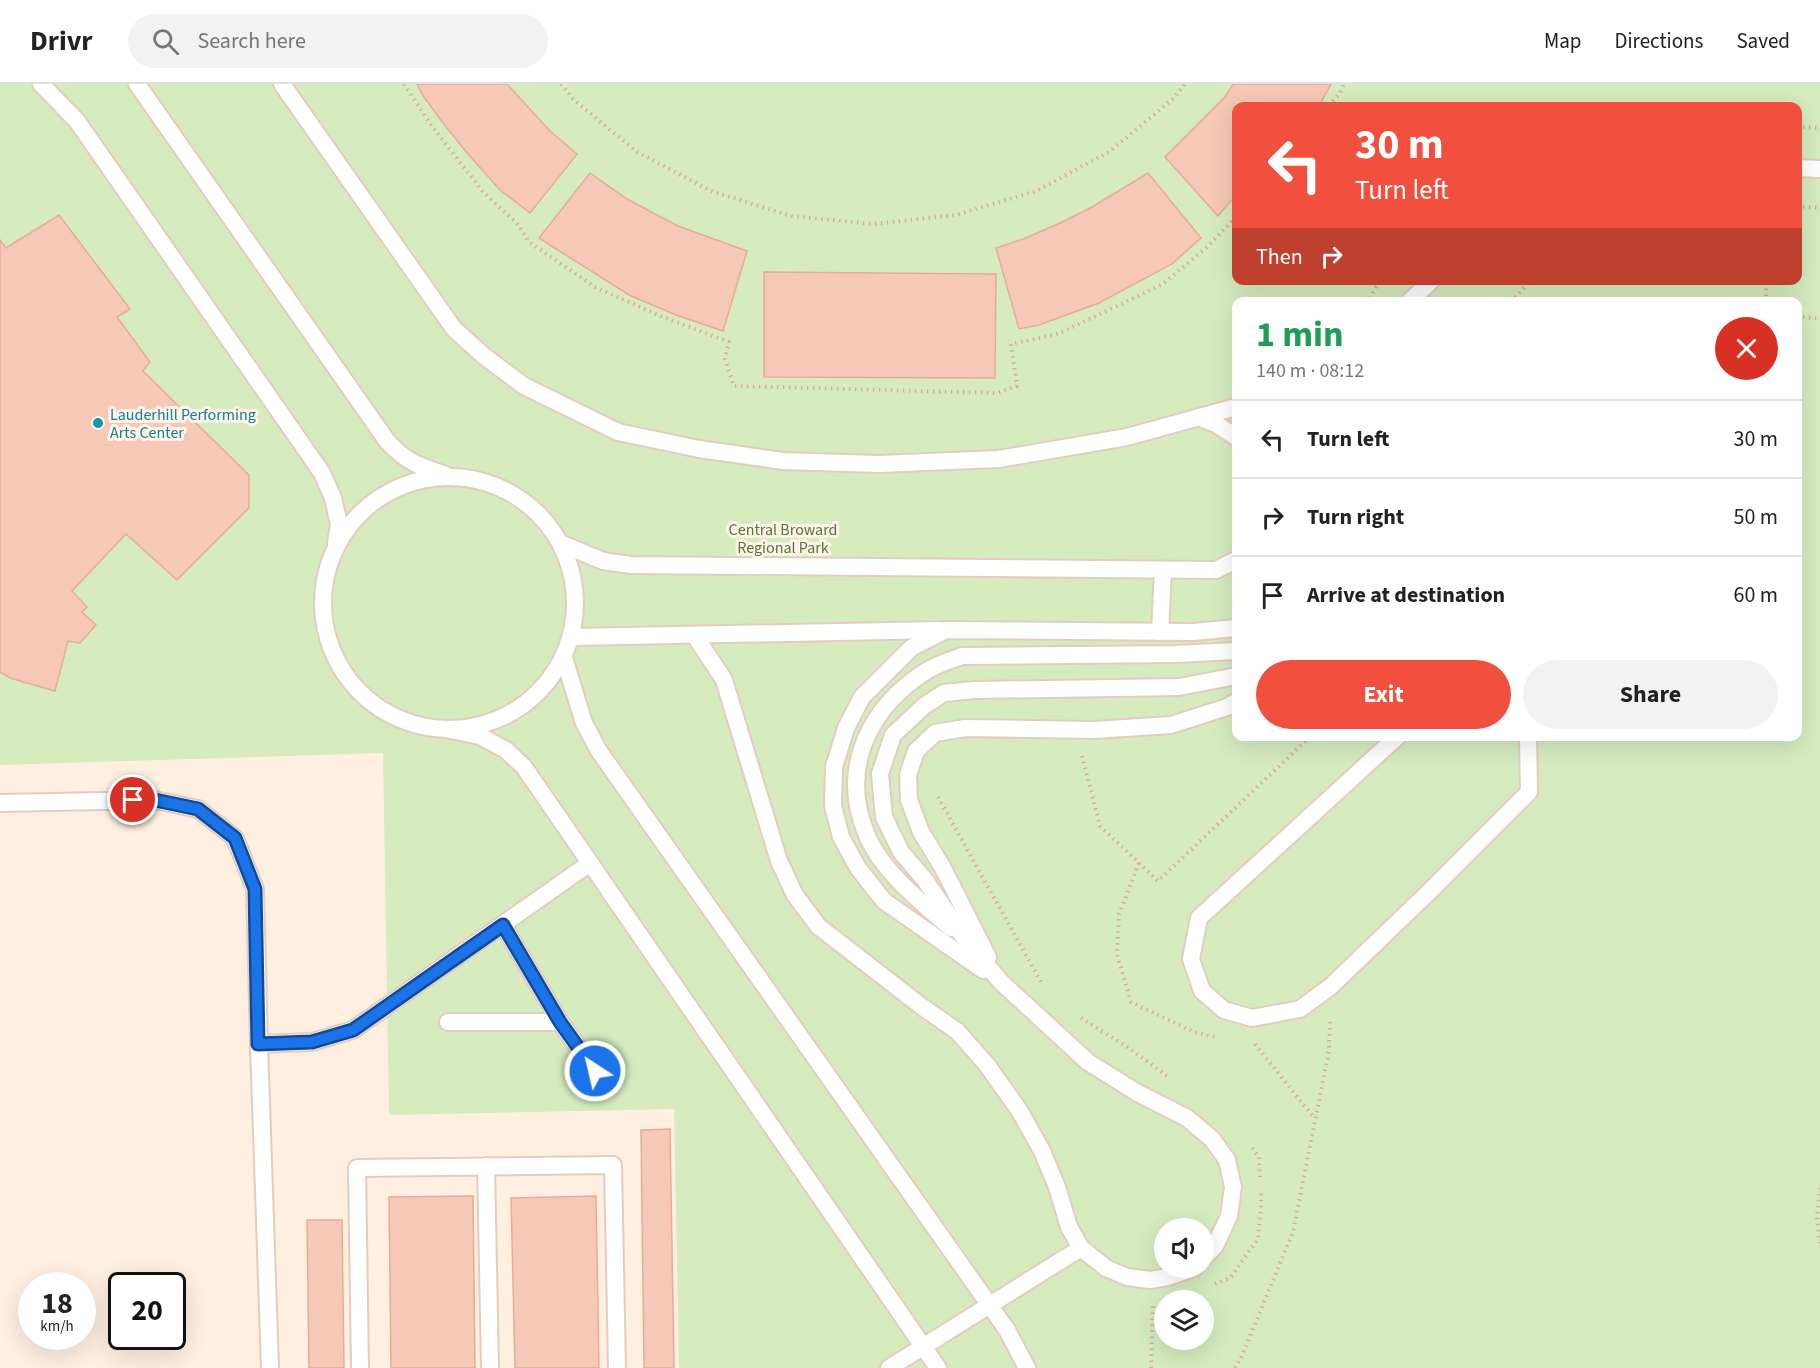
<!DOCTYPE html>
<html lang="en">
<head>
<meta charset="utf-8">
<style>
  body { margin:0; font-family:"Source Sans 3",sans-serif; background:#f2f2f2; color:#222; height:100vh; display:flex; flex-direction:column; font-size:22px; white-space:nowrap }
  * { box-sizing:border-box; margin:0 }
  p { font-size:20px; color:#767676 }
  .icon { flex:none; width:33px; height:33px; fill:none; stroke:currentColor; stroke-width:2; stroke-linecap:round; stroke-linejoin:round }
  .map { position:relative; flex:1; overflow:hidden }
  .details { position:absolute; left:1232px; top:213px; width:570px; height:444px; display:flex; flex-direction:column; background:#fff; border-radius:12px; box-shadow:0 6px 24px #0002 }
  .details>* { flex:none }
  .guide { position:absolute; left:1232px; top:18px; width:570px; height:183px; border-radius:12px; box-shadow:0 6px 24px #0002; background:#f0503d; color:#fff; overflow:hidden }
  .fabs { position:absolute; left:1154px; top:1134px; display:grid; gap:12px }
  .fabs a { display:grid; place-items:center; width:60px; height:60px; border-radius:50%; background:#fff; box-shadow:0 6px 24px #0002; font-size:30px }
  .speed { position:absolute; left:18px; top:1188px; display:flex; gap:12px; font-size:30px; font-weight:700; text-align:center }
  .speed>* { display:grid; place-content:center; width:78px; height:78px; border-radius:50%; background:#fff; box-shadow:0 6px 24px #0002; line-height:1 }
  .speed small { font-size:15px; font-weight:400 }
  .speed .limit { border:3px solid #111; border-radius:9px; background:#fff; color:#111 }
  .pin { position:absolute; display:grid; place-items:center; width:51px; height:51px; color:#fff; margin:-26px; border:3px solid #fff; border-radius:50%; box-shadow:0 2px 6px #0007 }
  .me { position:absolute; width:66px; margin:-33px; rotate:325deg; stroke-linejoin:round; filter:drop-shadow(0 0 4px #0008) }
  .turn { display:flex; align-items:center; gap:21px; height:126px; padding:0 24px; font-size:27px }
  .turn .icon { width:78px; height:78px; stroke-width:2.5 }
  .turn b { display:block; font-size:42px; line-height:51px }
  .then { display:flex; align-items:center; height:57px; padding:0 24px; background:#0003; gap:12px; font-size:22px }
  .round { display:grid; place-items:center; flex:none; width:63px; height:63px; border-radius:32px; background:#f2f2f2 }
  .overview { display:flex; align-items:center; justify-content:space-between; height:102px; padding:0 24px }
  h1 { font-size:36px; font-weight:700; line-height:45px; color:#1e9e55 }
  .button { display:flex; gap:12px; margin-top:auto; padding:12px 24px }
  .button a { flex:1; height:69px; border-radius:36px; background:#f0503d; color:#fff; font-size:24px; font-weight:700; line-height:69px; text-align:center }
  .button a+a { background:#f2f2f2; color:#222 }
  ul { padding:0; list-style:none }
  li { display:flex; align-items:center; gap:18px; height:78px; padding:0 24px; border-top:2px solid #e0e0e0 }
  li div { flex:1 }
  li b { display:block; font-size:22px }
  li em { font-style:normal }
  header { display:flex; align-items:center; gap:36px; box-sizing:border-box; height:84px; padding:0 30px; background:#fff; border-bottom:2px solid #e0e0e0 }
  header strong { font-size:28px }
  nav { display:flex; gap:33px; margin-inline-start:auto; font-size:21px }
  .search { width:420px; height:54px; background:#f2f2f2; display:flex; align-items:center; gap:15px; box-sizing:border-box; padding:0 21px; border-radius:33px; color:#767676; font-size:22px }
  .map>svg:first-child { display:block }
  .green { fill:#d6ecbf; fill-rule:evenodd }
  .building { fill:#f5c8b7; stroke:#e9ab96; stroke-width:1.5 }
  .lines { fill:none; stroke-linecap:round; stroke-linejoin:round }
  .service-casing { stroke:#e4ccbf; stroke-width:20 }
  .path { stroke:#daab9a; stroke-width:4; stroke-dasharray:1.5 4.5; stroke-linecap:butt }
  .service { stroke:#fff; stroke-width:16 }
  .route-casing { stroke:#114b97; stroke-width:15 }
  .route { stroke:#1a73e8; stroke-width:10 }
  .culture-dot { fill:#0f9aa8; stroke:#fff3e8; stroke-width:2 }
  .labels { text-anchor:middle; stroke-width:6; stroke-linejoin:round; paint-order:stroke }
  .culture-label { font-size:16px; fill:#0d838f; stroke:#fff3e8; text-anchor:start }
  .park-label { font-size:16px; fill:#54773b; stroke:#fff3e8 }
</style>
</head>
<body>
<header>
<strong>Drivr</strong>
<div class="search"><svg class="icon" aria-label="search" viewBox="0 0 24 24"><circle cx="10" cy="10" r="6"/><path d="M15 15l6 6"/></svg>Search here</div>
<nav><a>Map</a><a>Directions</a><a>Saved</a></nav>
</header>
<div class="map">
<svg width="1820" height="1284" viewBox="0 0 1820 1284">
  <rect width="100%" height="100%" fill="#feefe1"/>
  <path class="green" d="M0 0H1820V1284H679L674 1025 389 1031 383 669 0 681ZM1236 22H1797V196H1236ZM1236 218H1797V652H1236ZM1164 1144H1203V1184H1164ZM1164 1216H1203V1256H1164Z"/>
  <g class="building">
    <path d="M417 0H507L550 47 577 70 530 129 500 106 468 70 443 39 424 13Z"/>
    <path d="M1233 0H1331L1319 22H1236V113L1228 120 1218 132 1165 73 1225 13Z"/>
    <path d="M590 89 627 115 678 142 747 167 723 247 676 231 629 211 539 154Z"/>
    <path d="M1148 89 1201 154 1172 180 1099 219 1039 241 1019 245 996 164 1026 154 1060 139 1092 123Z"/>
    <path d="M59 131 130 225 117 233 150 278 143 287 249 391V424L177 496 126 450 72 507 87 523 82 528 96 541 80 559 68 557 55 607 10 594 0 588V156L6 164Z"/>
    <path d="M764 188 996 190 995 294 764 293Z"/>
    <path d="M670 1045 674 1284H644L641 1046Z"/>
    <path d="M473 1112 475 1284H391L389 1113Z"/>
    <path d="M596 1112 599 1284H515L511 1114Z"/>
    <path d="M307 1136H342L344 1284H309Z"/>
  </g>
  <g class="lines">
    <defs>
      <g id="service">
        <path d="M41 0 77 37 322 389 333 414 339 440 336 459"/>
        <path d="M137 0 387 357C406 378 419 382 446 391"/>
        <path d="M282 0 454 245 484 272 524 302 618 348 699 365 783 377 879 380 999 375 1127 353 1236 323"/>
        <path d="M1797 84 1820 85"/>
        <path d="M1409 218 1432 196"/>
        <path d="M1199 333 1216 340 1236 353"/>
        <circle cx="449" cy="519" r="126"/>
        <path d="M562 460 603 477 631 481 1216 486 1236 476"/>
        <path d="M1160 548 1163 486"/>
        <path d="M695 552 724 596 779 777 795 811 818 842 921 922 957 947 987 981 1019 1026 1042 1067 1057 1103 1069 1143 1081 1164 1106 1184 1127 1193 1150 1196 1168 1193 1194 1184"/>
        <path d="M572 553 940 546"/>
        <path d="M564 574 584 639 599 667 1007 1246 1027 1284"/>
        <path d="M445 645 480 652 506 666 524 683 938 1284"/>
        <path d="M1398 652 1199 834 1191 875 1202 907 1224 926 1252 934 1300 925 1330 903 1431 806 1529 708 1528 652"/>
        <path d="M0 719 155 716 198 725 235 754 255 805 259 960 312 958 353 946 590 779"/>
        <path d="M951 844C922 819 880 786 866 749 839 683 870 622 928 586 938 580 951 576 962 572L1175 570 1236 567"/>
        <path d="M988 873 943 784 921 748 909 716 908 691 916 667 935 649 965 644 1094 646 1171 641 1227 623 1236 618"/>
        <path d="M983 886 884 817 858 784 841 753 833 722 834 683 846 644 862 613 911 564 946 546 1193 548 1236 544"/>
        <path d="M448 938H560L503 841"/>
        <path d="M560 938 595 987"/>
        <path d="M259 960 270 1284"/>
        <path d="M486 1082 490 1284"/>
        <path d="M1203 1174 1215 1162 1229 1132 1233 1103 1227 1076 1212 1055 1187 1034 1136 1008 1088 978 1001 898 967 858 925 796 901 768 884 733 880 690 893 651 924 622 944 609 974 606 1179 603 1236 592"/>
        <path d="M360 1284 357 1084 613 1081 617 1284"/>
        <path d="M889 1284 1081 1164"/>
      </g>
    </defs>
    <use href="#service" class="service-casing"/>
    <g class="path">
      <path d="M404 0 431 41 484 109 517 139 529 158 595 203 658 231 729 258 725 275 734 302 997 309 1017 302 1011 260 1058 250 1163 200 1207 163 1236 133"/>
      <path d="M561 0 573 15 637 68 711 107 791 132 874 140 956 131 1036 107 1109 68 1174 14 1185 0"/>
      <path d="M1329 22 1340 9 1344 0"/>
      <path d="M1797 43 1820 44"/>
      <path d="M1797 122 1820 124"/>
      <path d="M1375 218 1370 214 1380 196"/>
      <path d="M1511 218 1531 196"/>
      <path d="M1766 218V196"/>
      <path d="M1797 232 1820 235"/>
      <path d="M1082 672 1100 742 1158 797 1311 652"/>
      <path d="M938 713 1041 898"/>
      <path d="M1139 779 1119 830 1117 870 1131 918 1194 948 1215 953"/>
      <path d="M1081 934 1129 964 1167 992"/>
      <path d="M1255 960 1315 1035"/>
      <path d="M1252 1064 1259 1073 1260 1096"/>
      <path d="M1820 1104 1817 1133 1820 1160"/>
      <path d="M1215 1200 1230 1194 1258 1155 1261 1123V1109"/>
      <path d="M1151 1284 1153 1222"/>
      <path d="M1235 1284 1241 1274 1293 1148 1329 966 1330 934"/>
    </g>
    <use href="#service" class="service"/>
  </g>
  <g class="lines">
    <defs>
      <path id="route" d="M133 716H155L198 725 235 754 255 805 258 960 312 958 353 946 503 841 560 938 595 987"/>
    </defs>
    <use href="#route" class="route-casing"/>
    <use href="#route" class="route"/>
  </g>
  <circle class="culture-dot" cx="98" cy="339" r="6"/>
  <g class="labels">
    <g class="culture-label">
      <text x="110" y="336">Lauderhill Performing<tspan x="110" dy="18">Arts Center</tspan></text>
    </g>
    <g class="park-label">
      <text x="783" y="451">Central Broward<tspan x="783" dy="18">Regional Park</tspan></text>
    </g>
  </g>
</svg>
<div class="fabs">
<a><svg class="icon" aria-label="sound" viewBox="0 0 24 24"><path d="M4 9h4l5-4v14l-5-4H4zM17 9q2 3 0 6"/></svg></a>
<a><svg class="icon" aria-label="layers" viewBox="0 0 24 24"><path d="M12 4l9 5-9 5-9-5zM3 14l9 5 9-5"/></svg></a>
</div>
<div class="speed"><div>18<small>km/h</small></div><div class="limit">20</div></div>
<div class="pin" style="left:133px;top:716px;background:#d93025"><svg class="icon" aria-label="arrive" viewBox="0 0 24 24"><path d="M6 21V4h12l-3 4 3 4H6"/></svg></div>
<svg class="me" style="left:595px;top:987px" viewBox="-20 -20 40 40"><circle r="17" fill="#1a73e8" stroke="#fff" stroke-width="3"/><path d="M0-11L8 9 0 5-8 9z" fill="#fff"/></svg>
<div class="guide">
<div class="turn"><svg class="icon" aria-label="left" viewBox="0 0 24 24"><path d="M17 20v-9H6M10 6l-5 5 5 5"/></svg><div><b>30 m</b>Turn left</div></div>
<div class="then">Then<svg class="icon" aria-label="right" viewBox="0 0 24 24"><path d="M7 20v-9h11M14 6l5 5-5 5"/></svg></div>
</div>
<section class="details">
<div class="overview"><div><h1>1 min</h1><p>140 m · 08:12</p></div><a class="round" style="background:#d93025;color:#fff"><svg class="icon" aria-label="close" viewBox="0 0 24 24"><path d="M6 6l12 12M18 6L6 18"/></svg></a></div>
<ul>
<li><svg class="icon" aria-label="left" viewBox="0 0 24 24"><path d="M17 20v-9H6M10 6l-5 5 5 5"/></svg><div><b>Turn left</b></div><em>30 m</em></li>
<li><svg class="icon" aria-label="right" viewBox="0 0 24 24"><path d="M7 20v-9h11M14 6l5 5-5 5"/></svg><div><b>Turn right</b></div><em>50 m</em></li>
<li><svg class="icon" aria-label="arrive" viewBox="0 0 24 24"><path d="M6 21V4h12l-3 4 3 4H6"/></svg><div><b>Arrive at destination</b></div><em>60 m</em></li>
</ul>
<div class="button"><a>Exit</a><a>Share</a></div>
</section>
</div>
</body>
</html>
